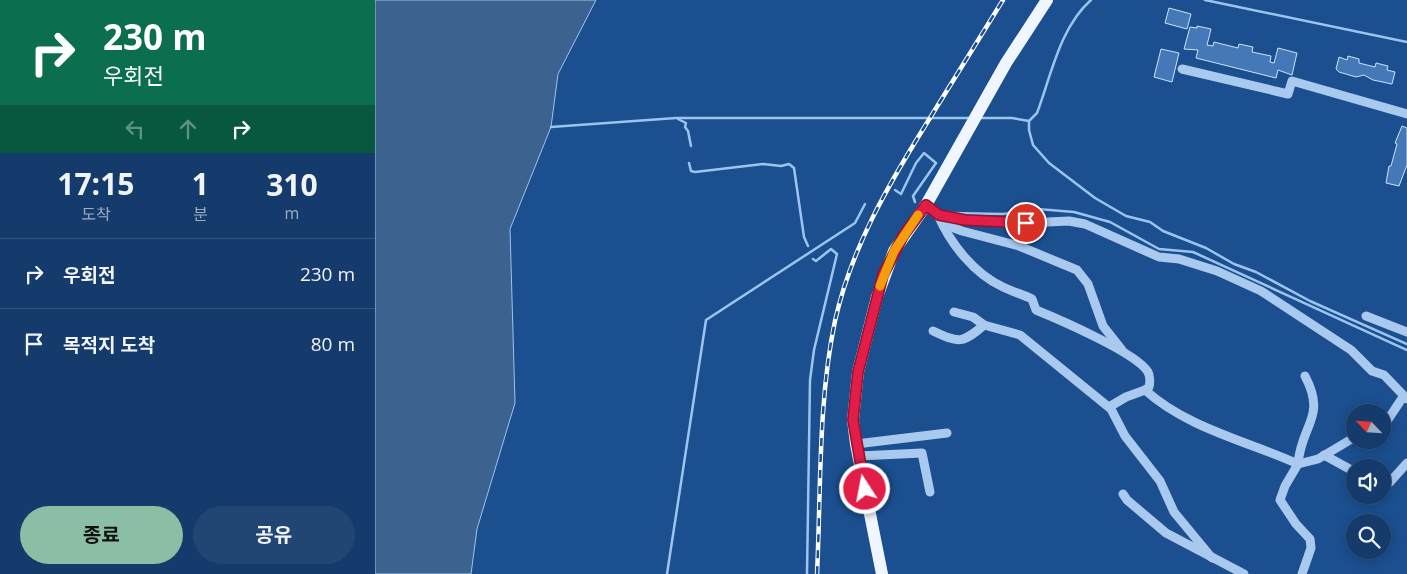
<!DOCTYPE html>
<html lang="ko">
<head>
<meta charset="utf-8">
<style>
  body { margin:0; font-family:"Open Sans","Noto Sans KR",sans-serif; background:#214673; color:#f1f3f6; height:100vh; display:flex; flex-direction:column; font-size:19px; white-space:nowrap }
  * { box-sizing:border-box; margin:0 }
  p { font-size:16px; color:#9dadc1 }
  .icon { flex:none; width:28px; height:28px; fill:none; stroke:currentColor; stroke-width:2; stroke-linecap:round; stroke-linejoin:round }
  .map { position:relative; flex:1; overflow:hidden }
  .panel { display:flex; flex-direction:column; background:#143b6b; width:375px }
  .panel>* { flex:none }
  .hud { background:#0b6e4f; color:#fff; overflow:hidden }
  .needle { width:32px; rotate:295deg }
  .controls { position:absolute; left:971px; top:404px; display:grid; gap:10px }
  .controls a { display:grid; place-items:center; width:45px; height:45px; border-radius:50%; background:#143b6b; box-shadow:0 2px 12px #0003,0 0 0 1px #33557e; font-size:25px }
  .pin { position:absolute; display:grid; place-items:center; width:42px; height:42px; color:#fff; margin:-21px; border:2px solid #fff; border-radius:50%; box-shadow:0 1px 5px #0007 }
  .me { position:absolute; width:55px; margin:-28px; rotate:349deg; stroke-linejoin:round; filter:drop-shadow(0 0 4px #0008) }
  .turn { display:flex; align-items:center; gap:18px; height:105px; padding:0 20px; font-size:22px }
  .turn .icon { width:65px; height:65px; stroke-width:2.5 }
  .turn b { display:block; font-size:35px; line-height:42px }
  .lanes { display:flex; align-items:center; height:48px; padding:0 20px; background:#0003; justify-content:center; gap:25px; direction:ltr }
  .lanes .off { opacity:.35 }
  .eta { display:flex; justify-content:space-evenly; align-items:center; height:85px; text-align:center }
  .eta b { font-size:30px; font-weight:700; line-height:35px }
  .button { display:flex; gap:10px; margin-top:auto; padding:10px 20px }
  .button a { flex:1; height:58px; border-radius:30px; background:#8abfa5; color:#111; font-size:20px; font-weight:700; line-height:58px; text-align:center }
  .button a+a { background:#214673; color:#f1f3f6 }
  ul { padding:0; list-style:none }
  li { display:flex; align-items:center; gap:15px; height:70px; padding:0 20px; border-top:1px solid #33557e }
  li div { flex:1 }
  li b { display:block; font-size:19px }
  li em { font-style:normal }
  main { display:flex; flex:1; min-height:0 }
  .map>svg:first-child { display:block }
  .water { fill:#3c6290; stroke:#9cc4f0 }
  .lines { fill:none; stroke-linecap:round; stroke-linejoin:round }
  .stream { stroke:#9cc4f0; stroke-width:2.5 }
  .building { fill:#4478b7; stroke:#cfe3fa }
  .minor { stroke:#a9c9ee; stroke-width:9 }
  .major { stroke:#f0f6ff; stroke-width:12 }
  .rail-casing { stroke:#fff; stroke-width:4.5 }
  .rail { stroke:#1b4f8f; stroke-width:2.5; stroke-dasharray:8; stroke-linecap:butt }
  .route-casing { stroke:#92132f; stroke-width:12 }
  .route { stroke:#e11d48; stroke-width:9 }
  .slow { stroke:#f59e0b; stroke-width:9 }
</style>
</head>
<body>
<main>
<section class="panel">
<div class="hud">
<div class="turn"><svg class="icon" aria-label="right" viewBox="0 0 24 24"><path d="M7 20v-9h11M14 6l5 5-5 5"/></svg><div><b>230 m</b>우회전</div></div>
<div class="lanes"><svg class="icon off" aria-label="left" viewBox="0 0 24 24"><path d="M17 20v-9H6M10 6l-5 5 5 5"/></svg><svg class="icon off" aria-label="ahead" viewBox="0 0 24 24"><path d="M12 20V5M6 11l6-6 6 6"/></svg><svg class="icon" aria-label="right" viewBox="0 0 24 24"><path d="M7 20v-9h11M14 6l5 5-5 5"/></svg></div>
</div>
<div class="eta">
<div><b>17:15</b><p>도착</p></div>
<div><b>1</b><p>분</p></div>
<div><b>310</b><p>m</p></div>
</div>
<ul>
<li><svg class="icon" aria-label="right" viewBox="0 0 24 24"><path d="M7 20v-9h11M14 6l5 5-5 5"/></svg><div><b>우회전</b></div><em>230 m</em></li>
<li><svg class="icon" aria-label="arrive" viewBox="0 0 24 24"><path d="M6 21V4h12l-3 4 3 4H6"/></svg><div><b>목적지 도착</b></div><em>80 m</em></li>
</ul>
<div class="button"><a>종료</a><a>공유</a></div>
</section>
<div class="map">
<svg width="1032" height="574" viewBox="0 0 1032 574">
  <rect width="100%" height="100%" fill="#1b4f8f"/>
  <path class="water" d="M0 0H221L183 74 176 127 135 229 140 403 102 529 96 574H0Z"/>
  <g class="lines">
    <g class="stream">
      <path d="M830 0 1032 42"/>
      <path d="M606 118H637L654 121V130L658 145 674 163 720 198 751 216 775 222 788 231 831 248 859 264 881 272 935 301 1032 344"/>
      <path d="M303 119 311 123 310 127 313 131 316 146"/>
      <path d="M654 121 662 113C676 76 685 27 716 0"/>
      <path d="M176 127 301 118H595"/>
      <path d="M314 163 316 171 320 172 388 164 406 166 414 164 419 168 429 237 433 246"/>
      <path d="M520 190 526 194 541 163 549 153 561 163 538 196 540 202"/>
      <path d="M576 213 628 214 663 209 699 212 735 222 784 249 818 252 1032 350"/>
      <path d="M292 574 331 320 480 223 490 204"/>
      <path d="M432 574 435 380 439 350 462 254 456 249 441 261 438 259"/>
    </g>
  </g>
  <g class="building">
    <path d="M794 8 816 14 812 29 790 23Z"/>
    <path d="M822 26 836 29 832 45 838 46 839 42 863 48 864 44 878 47 877 52 896 56 895 62 899 63 903 48 922 53 917 75 903 70 901 78 821 58 823 50 809 49 815 27 822 28Z"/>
    <path d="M786 49 804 53 797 82 779 77Z"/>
    <path d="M973 56 984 59V63L1000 67 1001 63 1013 66 1012 70 1020 72 1017 84 998 80 989 75 981 77 964 72 961 69 964 57 972 60Z"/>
    <path d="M1027 126 1032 128V165L1024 186 1011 183 1014 166H1016L1022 144 1020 143Z"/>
  </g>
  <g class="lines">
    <g class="minor">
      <path d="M807 69 913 94 917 81 1032 114"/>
      <path d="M551 205 563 215 590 220 651 223 694 221 710 224 784 257 804 259 842 271 886 291 976 350 997 371 1009 375 1032 399"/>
      <path d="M563 215C575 243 599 274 628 287 638 292 647 294 657 299L661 310C683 319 762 353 773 372 775 376 775 383 774 387L770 390"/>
      <path d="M566 216 579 228 587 231 644 246 702 270 713 284 728 326 747 350"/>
      <path d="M579 312 598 317 609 325 645 335 736 409 750 436 785 481 799 512 837 558"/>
      <path d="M991 316 1032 332"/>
      <path d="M558 331C584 343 587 344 609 325"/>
      <path d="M734 407 751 397 770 390C812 428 872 441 923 464 926 424 952 418 930 376"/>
      <path d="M1008 424 1012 421 1028 397"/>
      <path d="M481 444 572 433"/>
      <path d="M949 455 980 472"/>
      <path d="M484 456 547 453 555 492"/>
      <path d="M1008 482H1015L1032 463"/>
      <path d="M748 494 752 500 791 533 869 574"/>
      <path d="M927 574 936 548 935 539 921 524 905 500 910 486 923 464 943 459 980 437"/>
    </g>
    <path class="major" d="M507 574 481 444 478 420 483 372 502 297 519 251 551 205 631 63 672 0"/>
    <defs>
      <path id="rail" d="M442 574C446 491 443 401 460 321 476 249 512 187 550 126 576 84 602 42 628 0"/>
    </defs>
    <use href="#rail" class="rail-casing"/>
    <use href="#rail" class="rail"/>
  </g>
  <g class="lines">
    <defs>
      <path id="route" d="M490 489 478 420 483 372 508 275 528 236 551 205 564 215 590 220 651 223"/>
    </defs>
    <use href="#route" class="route-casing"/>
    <use href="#route" class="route"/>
    <path class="slow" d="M505 286 519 251 543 215"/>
  </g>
</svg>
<div class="controls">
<a><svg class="needle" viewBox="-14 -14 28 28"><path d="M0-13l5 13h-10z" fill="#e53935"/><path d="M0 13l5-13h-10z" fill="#9dadc1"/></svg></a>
<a><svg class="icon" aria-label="sound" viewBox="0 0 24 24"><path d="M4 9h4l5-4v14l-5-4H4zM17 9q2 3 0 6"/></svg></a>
<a><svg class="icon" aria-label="search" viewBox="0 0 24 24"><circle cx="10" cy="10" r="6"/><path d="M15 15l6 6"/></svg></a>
</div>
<div class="pin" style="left:651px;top:223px;background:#d93025"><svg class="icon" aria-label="arrive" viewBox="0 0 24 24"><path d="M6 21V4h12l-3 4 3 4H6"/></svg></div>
<svg class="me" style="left:490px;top:489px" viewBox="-20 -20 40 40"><circle r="17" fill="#e11d48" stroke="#fff" stroke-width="3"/><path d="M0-11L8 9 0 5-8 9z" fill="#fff"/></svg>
</div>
</main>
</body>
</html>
